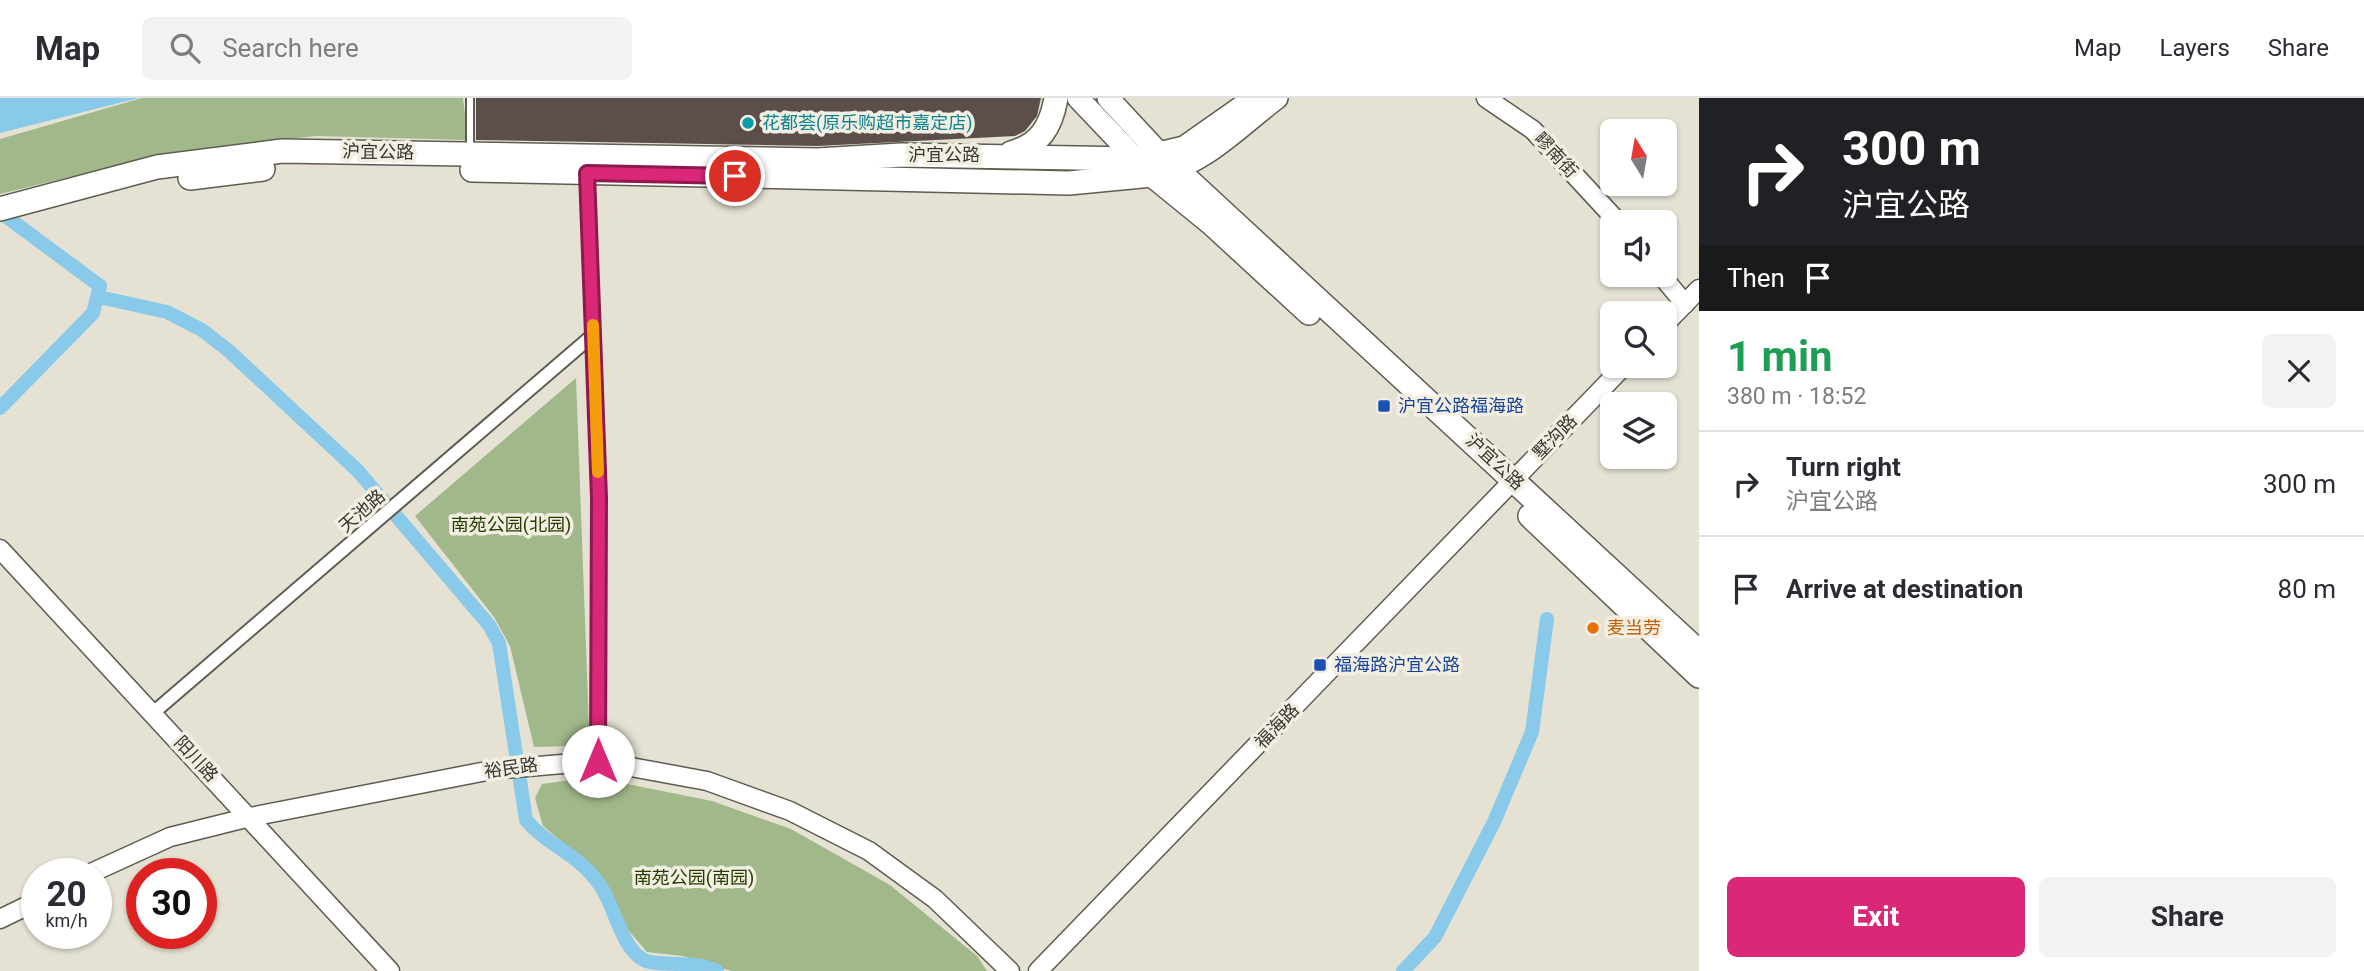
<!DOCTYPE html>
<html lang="en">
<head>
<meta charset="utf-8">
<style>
  body { margin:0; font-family:Roboto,"Noto Sans SC",sans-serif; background:#f2f2f3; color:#2b2b33; height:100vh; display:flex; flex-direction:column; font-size:26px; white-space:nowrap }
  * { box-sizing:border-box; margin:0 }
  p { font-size:23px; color:#7c7c81 }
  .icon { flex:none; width:38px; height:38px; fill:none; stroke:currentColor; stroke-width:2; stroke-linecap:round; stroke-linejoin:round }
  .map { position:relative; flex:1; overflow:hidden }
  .panel { display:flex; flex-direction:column; background:#fff; width:665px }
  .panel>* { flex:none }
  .guide { background:#202124; color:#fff; overflow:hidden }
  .needle { width:46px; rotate:349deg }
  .tools { position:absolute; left:1600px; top:21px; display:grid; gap:14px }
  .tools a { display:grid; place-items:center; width:77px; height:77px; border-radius:10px; background:#fff; box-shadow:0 2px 5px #0004; font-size:35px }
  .speed { position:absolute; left:21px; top:760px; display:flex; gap:14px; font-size:35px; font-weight:700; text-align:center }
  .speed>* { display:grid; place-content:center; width:91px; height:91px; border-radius:50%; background:#fff; box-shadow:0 2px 5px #0004; line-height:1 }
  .speed small { font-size:18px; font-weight:400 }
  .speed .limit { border:10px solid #d22; background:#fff; color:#111 }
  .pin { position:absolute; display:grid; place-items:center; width:60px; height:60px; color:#fff; margin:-30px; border:4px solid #fff; border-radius:50%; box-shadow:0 2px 7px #0007 }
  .me { position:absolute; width:77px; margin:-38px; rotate:0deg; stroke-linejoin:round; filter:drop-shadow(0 0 5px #0008) }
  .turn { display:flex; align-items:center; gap:24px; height:147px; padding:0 28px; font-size:32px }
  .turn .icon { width:91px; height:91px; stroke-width:2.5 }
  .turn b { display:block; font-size:49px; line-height:60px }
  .then { display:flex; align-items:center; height:66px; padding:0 28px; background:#0003; gap:14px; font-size:26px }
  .round { display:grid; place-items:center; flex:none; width:74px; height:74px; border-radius:10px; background:#f2f2f3 }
  .head { display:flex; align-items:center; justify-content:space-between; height:119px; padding:0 28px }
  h1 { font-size:42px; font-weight:700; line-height:52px; color:#1e9e55 }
  .action { display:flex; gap:14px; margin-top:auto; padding:14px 28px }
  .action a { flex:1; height:80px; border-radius:10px; background:#db2777; color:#fff; font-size:28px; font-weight:700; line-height:80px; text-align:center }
  .action a+a { background:#f2f2f3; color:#2b2b33 }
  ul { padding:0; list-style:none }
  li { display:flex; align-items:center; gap:21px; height:105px; padding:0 28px; border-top:2px solid #e1e1e2 }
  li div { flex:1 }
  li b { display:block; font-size:26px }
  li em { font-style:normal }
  header { display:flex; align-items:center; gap:42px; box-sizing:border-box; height:98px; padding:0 35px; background:#fff; border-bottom:2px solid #e1e1e2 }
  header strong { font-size:33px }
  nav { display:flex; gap:38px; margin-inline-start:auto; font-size:24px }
  .search { width:490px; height:63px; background:#f2f2f3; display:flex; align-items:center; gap:18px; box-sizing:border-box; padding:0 24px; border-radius:10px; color:#7c7c81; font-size:26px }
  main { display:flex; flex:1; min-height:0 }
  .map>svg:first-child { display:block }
  .green { fill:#a1b88a }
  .water { fill:#89c9e9 }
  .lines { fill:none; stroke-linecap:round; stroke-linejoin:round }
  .canal { stroke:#89c9e9; stroke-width:14 }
  .building { fill:#5c4f4b }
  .lane-casing { stroke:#5e5c50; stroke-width:10 }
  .street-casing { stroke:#5e5c50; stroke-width:16 }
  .secondary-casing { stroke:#5e5c50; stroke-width:21 }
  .primary-casing { stroke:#5e5c50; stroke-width:24 }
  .highway-casing { stroke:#5e5c50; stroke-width:26 }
  .lane { stroke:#fff; stroke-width:6 }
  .street { stroke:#fff; stroke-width:12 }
  .secondary { stroke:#fff; stroke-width:18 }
  .primary { stroke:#fff; stroke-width:21 }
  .highway { stroke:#fff; stroke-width:23 }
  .route-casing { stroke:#8e194d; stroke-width:18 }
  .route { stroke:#db2777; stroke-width:12 }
  .slow { stroke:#f59e0b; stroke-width:12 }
  .culture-dot { fill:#0f9aa8; stroke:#f2efe2; stroke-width:2.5 }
  .transit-dot { fill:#1a4fb4; stroke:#f2efe2; stroke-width:2.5 }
  .food-dot { fill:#e8710a; stroke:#f2efe2; stroke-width:2.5 }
  .labels { text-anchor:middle; stroke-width:7; stroke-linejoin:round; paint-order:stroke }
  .culture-label { font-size:18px; fill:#0d838f; stroke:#f2efe2; text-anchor:start }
  .street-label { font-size:18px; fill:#373631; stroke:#f2efe2 }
  .transit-label { font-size:18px; fill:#164399; stroke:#f2efe2; text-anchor:start }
  .park-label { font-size:18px; fill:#263c00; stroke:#f2efe2 }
  .food-label { font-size:18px; fill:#c56008; stroke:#f2efe2; text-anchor:start }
</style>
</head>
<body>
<header>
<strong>Map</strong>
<div class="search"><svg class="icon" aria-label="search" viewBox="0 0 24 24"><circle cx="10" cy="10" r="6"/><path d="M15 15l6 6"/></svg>Search here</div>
<nav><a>Map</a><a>Layers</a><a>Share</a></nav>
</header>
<main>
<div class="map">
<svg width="1699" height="873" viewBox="0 0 1699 873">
  <rect width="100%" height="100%" fill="#e5e2d4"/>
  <g class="green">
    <path d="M142 0H463L468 42 316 38 168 55 0 96V41Z"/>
    <path d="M576 280 589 630 574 648 534 649 510 548 494 519 415 418Z"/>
    <path d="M592 679 712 703 791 731 890 787 977 858 987 873H731L683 858 647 854 629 833 600 776 543 728 535 700 542 686Z"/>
  </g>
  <path class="water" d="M0 0H139L0 35Z"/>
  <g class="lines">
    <g class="canal">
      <path d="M0 114 100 188 93 215 0 310"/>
      <path d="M99 199 167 214 202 232 229 253 358 373 489 527 499 545 526 722C548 749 579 755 601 789 615 809 621 850 644 862 657 869 694 862 717 873"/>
      <path d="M1403 873 1435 839 1494 724 1532 634 1547 521"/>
    </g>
  </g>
  <path class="building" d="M476 0H1041L1037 18 1025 33 1015 38 817 48 476 42Z"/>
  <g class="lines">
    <defs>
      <path id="lane" d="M470 51V0"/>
      <g id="street">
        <path d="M587 69 599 400 598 663"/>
        <path d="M153 615 593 237"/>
      </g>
      <g id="secondary">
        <path d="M1486 0 1533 32 1618 124"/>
        <path d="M1661 177 1685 206"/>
        <path d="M1664 227 1699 191"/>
        <path d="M0 451 390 873"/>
        <path d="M91 775 170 739 250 719 492 672 598 663 707 683 790 713 869 753 935 801 1010 873"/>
        <path d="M0 821 37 803"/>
        <path d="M1038 873 1624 268"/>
      </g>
      <g id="primary">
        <path d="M1078 0 1136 61"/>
        <path d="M1108 0 1159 55 1184 49 1254 0"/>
        <path d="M1161 75C1205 66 1241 27 1277 0"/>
      </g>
      <g id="highway">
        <path d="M1011 55C1040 47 1051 29 1056 0"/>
        <path d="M472 72 1069 85 1152 77 1211 125 1309 215"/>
        <path d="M190 80 263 71"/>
        <path d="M0 111 157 69 282 53 817 62 901 57 1136 61 1159 55 1699 554"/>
        <path d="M1530 418 1699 578"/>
      </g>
    </defs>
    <use href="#lane" class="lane-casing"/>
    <use href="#street" class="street-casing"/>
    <use href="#secondary" class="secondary-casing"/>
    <use href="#primary" class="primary-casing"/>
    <use href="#highway" class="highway-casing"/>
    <use href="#lane" class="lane"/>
    <use href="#street" class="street"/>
    <use href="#secondary" class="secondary"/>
    <use href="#primary" class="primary"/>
    <use href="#highway" class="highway"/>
  </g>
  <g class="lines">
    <defs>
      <path id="route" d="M598 663 599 400 587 75 735 78"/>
    </defs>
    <use href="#route" class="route-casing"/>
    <use href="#route" class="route"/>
    <path class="slow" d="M593 227 598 374"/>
  </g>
  <circle class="culture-dot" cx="748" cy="25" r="7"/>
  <g class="transit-dot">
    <rect x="1377" y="301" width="14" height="14" rx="3.5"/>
    <rect x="1313" y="560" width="14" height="14" rx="3.5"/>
  </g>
  <circle class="food-dot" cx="1593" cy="530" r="7"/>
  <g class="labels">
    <g class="culture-label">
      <text x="762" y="31">花都荟(原乐购超市嘉定店)</text>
    </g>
    <g class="street-label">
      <text transform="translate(378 54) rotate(1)" y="6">沪宜公路</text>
      <text x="944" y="63">沪宜公路</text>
      <text transform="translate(1556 57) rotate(47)" y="6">疁南街</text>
      <text transform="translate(1555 339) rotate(-46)" y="6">墅沟路</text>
      <text transform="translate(1495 364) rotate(43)" y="6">沪宜公路</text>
      <text transform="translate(362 413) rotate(-41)" y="6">天池路</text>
      <text transform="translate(1277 628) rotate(-46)" y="6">福海路</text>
      <text transform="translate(196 661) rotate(47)" y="6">阳川路</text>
      <text transform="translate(511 670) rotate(-8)" y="6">裕民路</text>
    </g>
    <g class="transit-label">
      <text x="1398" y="314">沪宜公路福海路</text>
      <text x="1334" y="573">福海路沪宜公路</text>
    </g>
    <g class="park-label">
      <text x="511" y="433">南苑公园(北园)</text>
      <text x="694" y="786">南苑公园(南园)</text>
    </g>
    <g class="food-label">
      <text x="1607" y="536">麦当劳</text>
    </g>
  </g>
</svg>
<div class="tools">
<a><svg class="needle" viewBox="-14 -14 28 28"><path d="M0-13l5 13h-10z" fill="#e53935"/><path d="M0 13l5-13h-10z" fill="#7c7c81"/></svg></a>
<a><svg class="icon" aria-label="sound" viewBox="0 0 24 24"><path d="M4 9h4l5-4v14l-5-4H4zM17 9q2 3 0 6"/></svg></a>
<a><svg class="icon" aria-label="search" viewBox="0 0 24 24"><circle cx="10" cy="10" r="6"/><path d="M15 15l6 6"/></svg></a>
<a><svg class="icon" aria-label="layers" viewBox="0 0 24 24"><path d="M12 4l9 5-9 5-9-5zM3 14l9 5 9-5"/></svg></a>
</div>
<div class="speed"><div>20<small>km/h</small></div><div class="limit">30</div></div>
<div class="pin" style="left:735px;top:78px;background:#d93025"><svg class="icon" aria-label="arrive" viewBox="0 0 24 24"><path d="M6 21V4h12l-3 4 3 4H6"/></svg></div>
<svg class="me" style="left:598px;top:663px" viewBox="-20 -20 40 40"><circle r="19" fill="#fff"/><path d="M0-13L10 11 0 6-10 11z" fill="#db2777"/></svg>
</div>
<section class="panel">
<div class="guide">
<div class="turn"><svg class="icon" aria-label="right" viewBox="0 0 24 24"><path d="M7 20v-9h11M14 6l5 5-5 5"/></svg><div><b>300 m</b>沪宜公路</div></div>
<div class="then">Then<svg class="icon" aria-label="arrive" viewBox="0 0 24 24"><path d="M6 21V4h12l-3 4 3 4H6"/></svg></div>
</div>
<div class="head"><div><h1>1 min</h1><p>380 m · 18:52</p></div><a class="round"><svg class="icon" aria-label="close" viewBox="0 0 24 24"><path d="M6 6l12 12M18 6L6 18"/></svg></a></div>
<ul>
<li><svg class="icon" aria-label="right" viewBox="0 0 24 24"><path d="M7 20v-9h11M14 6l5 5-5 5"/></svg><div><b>Turn right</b><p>沪宜公路</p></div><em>300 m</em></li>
<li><svg class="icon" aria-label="arrive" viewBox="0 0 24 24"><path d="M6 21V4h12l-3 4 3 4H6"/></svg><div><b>Arrive at destination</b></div><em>80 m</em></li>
</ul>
<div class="action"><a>Exit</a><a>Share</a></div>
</section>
</main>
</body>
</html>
